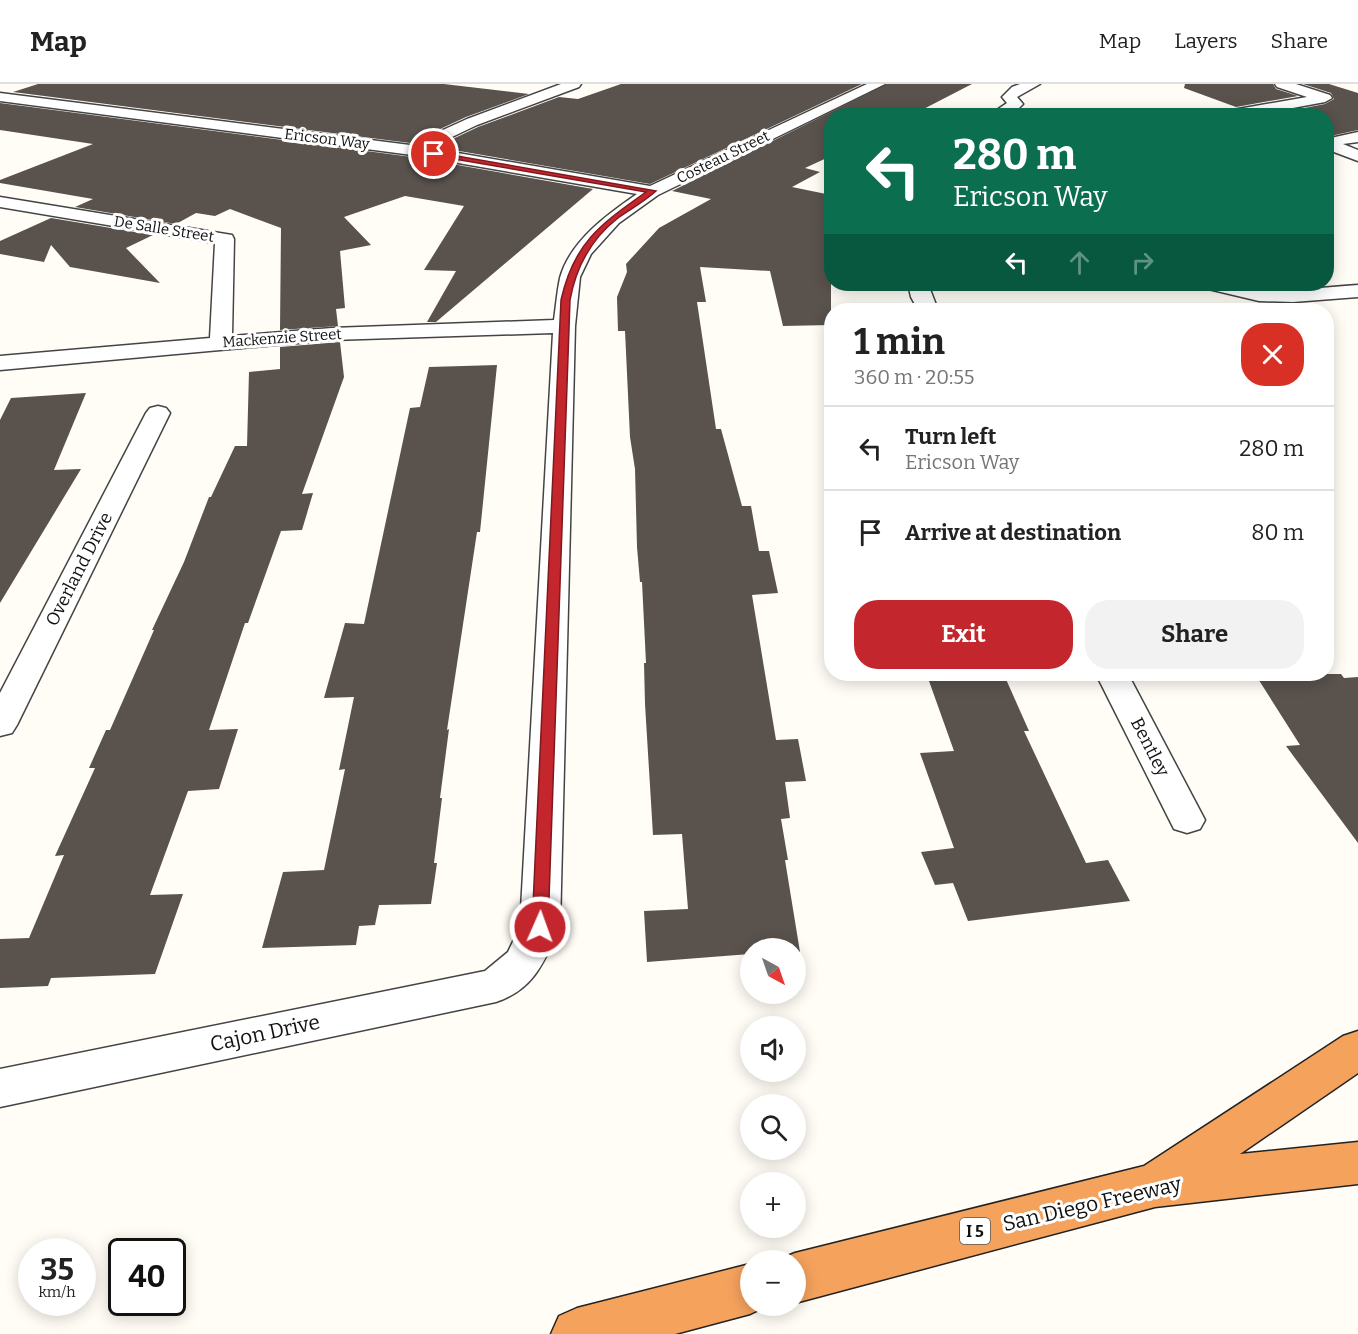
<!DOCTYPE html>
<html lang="en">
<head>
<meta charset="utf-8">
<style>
  body { margin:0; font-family:Bitter,serif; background:#f2f2f2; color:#222; height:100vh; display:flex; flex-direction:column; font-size:22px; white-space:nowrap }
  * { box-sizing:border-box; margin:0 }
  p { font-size:20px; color:#767676 }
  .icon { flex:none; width:33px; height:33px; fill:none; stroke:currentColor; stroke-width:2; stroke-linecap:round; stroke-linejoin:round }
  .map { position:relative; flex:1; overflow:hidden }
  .side { position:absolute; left:824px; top:219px; width:510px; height:378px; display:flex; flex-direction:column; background:#fff; border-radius:24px; box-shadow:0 3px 15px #0003 }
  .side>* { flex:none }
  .guide { position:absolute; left:824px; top:24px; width:510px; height:183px; border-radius:24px; box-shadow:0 3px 15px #0003; background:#0b6e4f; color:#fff; overflow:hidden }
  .needle { width:39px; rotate:140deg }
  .buttons { position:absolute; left:740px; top:854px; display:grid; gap:12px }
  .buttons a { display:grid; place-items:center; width:66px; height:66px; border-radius:50%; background:#fff; box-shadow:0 3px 15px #0003; font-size:30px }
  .speed { position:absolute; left:18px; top:1154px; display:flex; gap:12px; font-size:30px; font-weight:700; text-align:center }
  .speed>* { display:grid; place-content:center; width:78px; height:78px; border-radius:50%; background:#fff; box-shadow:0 3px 15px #0003; line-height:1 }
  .speed small { font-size:15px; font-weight:400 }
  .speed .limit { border:3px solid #111; border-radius:9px; background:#fff; color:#111 }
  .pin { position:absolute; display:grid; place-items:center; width:51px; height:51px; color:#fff; margin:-26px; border:3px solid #fff; border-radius:50%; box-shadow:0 2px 6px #0007 }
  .me { position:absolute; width:66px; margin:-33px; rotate:2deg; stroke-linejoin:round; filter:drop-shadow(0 0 4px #0008) }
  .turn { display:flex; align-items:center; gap:21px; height:126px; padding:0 30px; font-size:27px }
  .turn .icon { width:78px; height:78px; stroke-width:2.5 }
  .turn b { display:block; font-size:42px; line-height:51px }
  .lanes { display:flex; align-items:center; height:57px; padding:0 30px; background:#0003; justify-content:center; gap:30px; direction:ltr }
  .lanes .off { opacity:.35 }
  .round { display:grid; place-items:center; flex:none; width:63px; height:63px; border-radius:24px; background:#f2f2f2 }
  .headline { display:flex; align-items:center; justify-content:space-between; height:102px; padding:0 30px }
  h1 { font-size:36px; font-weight:700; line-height:45px }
  .primary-button { display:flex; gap:12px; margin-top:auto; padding:12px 30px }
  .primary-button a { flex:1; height:69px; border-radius:24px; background:#c4262e; color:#fff; font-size:24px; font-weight:700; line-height:69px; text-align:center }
  .primary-button a+a { background:#f2f2f2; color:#222 }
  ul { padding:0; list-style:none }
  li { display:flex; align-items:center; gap:18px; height:84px; padding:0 30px; border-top:2px solid #e0e0e0 }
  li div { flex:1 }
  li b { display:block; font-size:22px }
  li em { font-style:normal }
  header { display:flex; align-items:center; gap:36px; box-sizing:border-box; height:84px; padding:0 30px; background:#fff; border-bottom:2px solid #e0e0e0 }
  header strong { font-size:28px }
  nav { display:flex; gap:33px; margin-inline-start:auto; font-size:21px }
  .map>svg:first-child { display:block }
  .building { fill:#5a524d }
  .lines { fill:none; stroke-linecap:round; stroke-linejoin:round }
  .minor-casing { stroke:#444; stroke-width:3 }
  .highway-casing { stroke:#222; stroke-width:3 }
  .minor { fill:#fff; fill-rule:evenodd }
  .highway { fill:#f5a25d; fill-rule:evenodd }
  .route { fill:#c4262e; stroke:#7f191e; stroke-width:1.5 }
  .labels { text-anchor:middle; stroke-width:6; stroke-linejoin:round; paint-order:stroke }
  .far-street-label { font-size:15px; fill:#111; stroke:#fff }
  .shield { fill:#fff; stroke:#585858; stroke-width:1.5 }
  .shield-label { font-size:16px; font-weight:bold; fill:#111 }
  .street-label { font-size:18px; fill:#111; stroke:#fff }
  .near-street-label { font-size:21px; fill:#111; stroke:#fff }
</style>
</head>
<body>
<header>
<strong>Map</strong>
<nav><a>Map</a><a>Layers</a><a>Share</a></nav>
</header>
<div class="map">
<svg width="1358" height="1250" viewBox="0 0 1358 1250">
  <rect width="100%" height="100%" fill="#fffdf5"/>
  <g class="building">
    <path d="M38 0H444L529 10 466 33 410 59 13 8Z"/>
    <path d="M621 0H862L650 100 436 63 478 43 559 13 578 15Z"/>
    <path d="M887 0H972L910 32H831V72L805 84 820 88 792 103 831 111V241L783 242 770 187 700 183 706 218H697L716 345H721L742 422H751L759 467H769L778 509 752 511 776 656 798 655 806 697 785 698 790 734 781 735 788 776H785L800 868H795V864H750V870L647 878 644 827 688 825 682 750 653 751 645 620 644 579H646L642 498H640L637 463 635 385 630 353 625 247H618L617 213 627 188 626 180 659 144 711 115 672 107Z"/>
    <path d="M1185 0H1273L1276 5 1298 12 1236 23 1184 4Z"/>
    <path d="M1303 0H1329L1358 9V46L1326 53V32H1264L1325 20 1334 15 1331 9Z"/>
    <path d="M0 19 412 73 593 105 436 238H427L456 187 424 186 464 122 405 112 344 133 371 161 340 167 345 224 336 225 338 242 280 246 281 144 230 125 215 132 196 129 176 140 75 123 93 115 0 99V96L93 60 0 46Z"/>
    <path d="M51 134 153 151 126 164 160 199 70 183 51 161 44 178 0 170V157Z"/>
    <path d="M340 258 344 293 302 410 313 409 302 446 281 447 248 539H245L209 646 238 645 219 705 188 707 150 811 183 810 155 890 51 894 48 902 0 904V855L29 854 64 771 55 772 95 684H89L106 646H110L154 546H152L184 478 209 413H211L235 362H247L249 288 280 285V263Z"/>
    <path d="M497 281 480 448H477L447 646 449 645 440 714H442L434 779H437L431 820 379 821 375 841 359 842 356 861 262 864 283 788 324 786 345 685 339 686 354 613 324 614 345 539 364 540 410 324 420 323 429 283Z"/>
    <path d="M86 309 54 386 81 385 0 519V336L11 314Z"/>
    <path d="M1255 590H1341L1344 594 1358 593V759L1286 662 1300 661Z"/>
    <path d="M1005 593 1029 647H1024L1086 779 1108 776 1130 817 968 837 953 799 935 801 921 768 954 764 920 669 954 667 929 597Z"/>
  </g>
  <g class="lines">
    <defs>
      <g id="minor">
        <path d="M561 0H581L579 3 477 41 429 64 650 102 867 0H885L658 111 619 139 591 170 580 193 575 242 560 843C544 877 535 905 496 918L0 1023V985L485 887 508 868 520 843 553 249 332 256 0 286V272L210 254 215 159 0 123V113L232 151 234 155 232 252 332 244 554 236C556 222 557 208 560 194 570 157 608 130 637 110L412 71 0 17V9L410 61 467 35Z"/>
        <path d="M1020 0H1040L1017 13 1023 20C1013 31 1002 32 988 32L1007 19 1002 13 1012 3Z"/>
        <path d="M1275 0H1296L1330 11 1332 14 1325 18 1249 32H1214L1221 28 1307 13 1277 3Z"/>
        <path d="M1358 48V58L1343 60 1358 66V77L1326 65V55Z"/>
        <path d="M908 200H928L938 226H918L911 213Z"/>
        <path d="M1201 200C1222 198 1240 203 1261 205 1293 208 1326 203 1358 201V213L1293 218 1259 217 1204 204Z"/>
        <path d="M158 322 166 324 170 329 17 641 12 649 0 652V609L146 329 150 324Z"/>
        <path d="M1096 590H1128L1205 736 1200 745 1187 749 1174 745Z"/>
      </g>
      <g id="highway">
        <path d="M1358 947V989L1240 1070 1358 1058V1100L1155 1123 795 1219V1176H778L795 1169 1144 1082 1343 952Z"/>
        <path d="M750 1180V1221H769L750 1230 675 1250H551L559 1232 577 1224Z"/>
      </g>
    </defs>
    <use href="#minor" class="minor-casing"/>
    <use href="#highway" class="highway-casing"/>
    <use href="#minor" class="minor"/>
    <use href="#highway" class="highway"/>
  </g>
  <path class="route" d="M434 68 656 107C645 117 631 125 618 134 591 155 576 183 570 216L548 843 546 847 540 849 534 847 532 843 561 216C574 158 601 140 646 108L431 71Z"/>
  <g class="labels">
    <g class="far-street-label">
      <text transform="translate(327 55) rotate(7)" y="5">Ericson Way</text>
      <text transform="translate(723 73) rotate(-26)" y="5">Costeau Street</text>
      <text transform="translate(164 145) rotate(9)" y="5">De Salle Street</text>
      <text transform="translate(282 254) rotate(-4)" y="5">Mackenzie Street</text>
    </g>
    <rect class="shield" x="960" y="1134" width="30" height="26" rx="4.5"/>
    <g class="shield-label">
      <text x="975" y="1153">I 5</text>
    </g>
    <g class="street-label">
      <text transform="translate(79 485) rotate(-63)" y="6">Overland Drive</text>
      <text transform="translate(1150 663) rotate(63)" y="6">Bentley</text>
    </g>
    <g class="near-street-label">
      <text transform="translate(265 949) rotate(-12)" y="7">Cajon Drive</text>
      <text transform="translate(1092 1120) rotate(-13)" y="7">San Diego Freeway</text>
    </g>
  </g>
</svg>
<div class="buttons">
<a><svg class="needle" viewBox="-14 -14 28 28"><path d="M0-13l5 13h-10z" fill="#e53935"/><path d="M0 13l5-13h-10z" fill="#767676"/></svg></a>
<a><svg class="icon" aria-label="sound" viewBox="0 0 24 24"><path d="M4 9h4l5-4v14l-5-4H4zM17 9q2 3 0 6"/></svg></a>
<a><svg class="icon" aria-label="search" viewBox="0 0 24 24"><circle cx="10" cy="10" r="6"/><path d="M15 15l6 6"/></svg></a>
<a>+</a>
<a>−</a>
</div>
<div class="speed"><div>35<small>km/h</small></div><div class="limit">40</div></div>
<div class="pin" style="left:434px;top:70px;background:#d93025"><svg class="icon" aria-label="arrive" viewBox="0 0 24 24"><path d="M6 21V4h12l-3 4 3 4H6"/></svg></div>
<svg class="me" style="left:540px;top:843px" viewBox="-20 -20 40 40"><circle r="17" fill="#c4262e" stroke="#fff" stroke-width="3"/><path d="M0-11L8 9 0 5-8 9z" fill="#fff"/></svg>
<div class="guide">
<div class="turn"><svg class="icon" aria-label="left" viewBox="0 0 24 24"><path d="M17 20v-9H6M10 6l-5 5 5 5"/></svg><div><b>280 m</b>Ericson Way</div></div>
<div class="lanes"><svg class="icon" aria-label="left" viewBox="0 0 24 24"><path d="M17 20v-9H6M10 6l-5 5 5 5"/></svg><svg class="icon off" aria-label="ahead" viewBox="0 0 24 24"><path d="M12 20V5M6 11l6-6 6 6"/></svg><svg class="icon off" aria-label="right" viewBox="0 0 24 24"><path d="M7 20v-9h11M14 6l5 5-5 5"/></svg></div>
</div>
<section class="side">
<div class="headline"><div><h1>1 min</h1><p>360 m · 20:55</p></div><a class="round" style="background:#d93025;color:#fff"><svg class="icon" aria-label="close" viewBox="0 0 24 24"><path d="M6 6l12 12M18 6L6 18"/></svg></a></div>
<ul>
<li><svg class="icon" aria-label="left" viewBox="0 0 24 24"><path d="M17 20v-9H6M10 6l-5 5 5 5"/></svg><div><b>Turn left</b><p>Ericson Way</p></div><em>280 m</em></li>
<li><svg class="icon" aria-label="arrive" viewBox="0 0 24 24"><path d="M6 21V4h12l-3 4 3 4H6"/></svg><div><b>Arrive at destination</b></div><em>80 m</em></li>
</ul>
<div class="primary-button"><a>Exit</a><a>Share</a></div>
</section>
</div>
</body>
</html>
